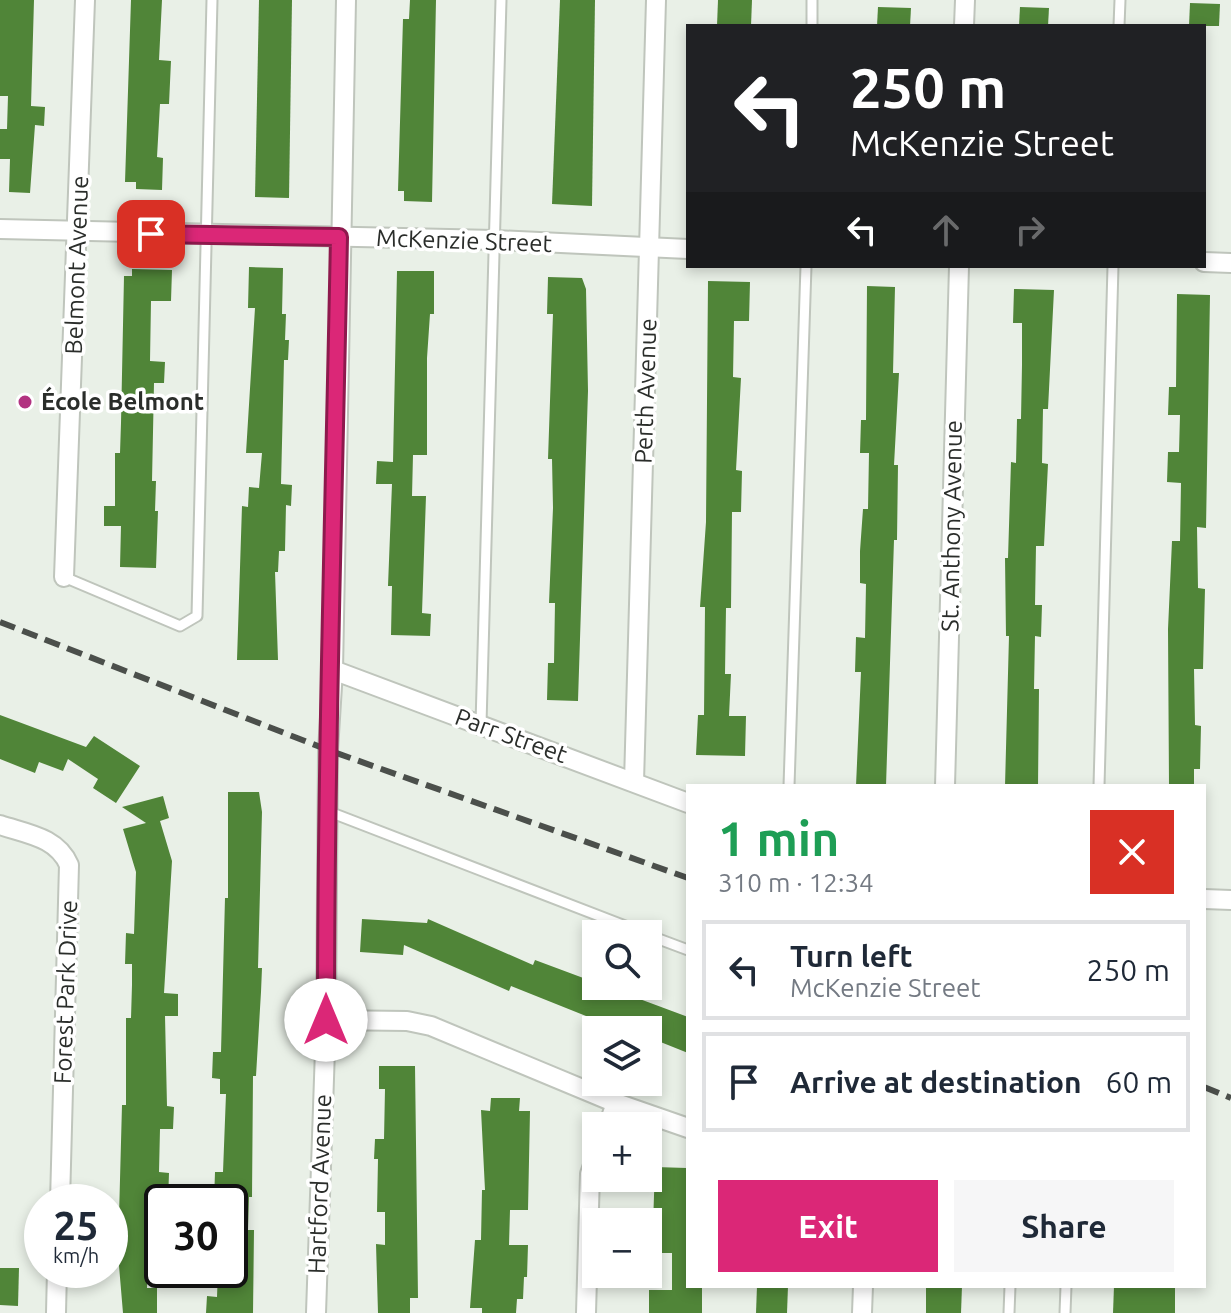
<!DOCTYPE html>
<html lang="en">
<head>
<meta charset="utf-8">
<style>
  body { margin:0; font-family:Ubuntu,sans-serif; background:#f6f6f7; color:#1f2937; height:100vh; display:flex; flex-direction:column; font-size:30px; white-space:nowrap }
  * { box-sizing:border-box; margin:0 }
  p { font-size:26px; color:#747a83 }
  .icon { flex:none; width:44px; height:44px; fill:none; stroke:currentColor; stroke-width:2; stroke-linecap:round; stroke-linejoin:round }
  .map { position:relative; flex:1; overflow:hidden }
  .details { position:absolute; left:686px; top:784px; width:520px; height:504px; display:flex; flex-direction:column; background:#fff; border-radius:0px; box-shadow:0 4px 12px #0003 }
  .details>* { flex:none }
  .guide { position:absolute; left:686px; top:24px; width:520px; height:244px; border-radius:0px; box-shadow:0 4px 12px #0003; background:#202124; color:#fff; overflow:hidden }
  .buttons { position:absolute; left:582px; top:920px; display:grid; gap:16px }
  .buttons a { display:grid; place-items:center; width:80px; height:80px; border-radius:0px; background:#fff; box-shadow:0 4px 12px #0003; font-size:40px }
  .speed { position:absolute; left:24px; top:1184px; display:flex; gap:16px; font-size:40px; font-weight:700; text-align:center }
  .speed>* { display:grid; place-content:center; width:104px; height:104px; border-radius:50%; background:#fff; box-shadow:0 4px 12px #0003; line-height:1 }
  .speed small { font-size:20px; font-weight:400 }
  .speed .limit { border:4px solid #111; border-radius:12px; background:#fff; color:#111 }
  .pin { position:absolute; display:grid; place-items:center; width:68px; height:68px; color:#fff; margin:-34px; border-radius:16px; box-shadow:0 4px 12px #0006 }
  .me { position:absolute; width:88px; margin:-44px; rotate:0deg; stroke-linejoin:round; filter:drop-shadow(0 0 6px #0008) }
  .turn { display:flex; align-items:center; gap:28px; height:168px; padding:0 32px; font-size:36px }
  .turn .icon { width:104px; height:104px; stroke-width:2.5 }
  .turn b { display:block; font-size:56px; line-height:68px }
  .lanes { display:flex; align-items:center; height:76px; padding:0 32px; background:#0003; justify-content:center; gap:40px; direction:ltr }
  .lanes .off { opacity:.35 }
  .round { display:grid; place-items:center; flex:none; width:84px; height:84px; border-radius:0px; background:#f6f6f7 }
  .head { display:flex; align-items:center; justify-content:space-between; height:136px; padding:0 32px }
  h1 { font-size:48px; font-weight:700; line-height:60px; color:#1e9e55 }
  .primary-button { display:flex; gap:16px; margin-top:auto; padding:16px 32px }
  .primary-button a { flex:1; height:92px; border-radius:0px; background:#db2777; color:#fff; font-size:32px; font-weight:700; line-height:92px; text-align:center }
  .primary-button a+a { background:#f6f6f7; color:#1f2937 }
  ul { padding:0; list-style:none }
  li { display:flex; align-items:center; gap:24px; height:100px; margin:0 16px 12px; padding:0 16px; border:4px solid #e0e1e3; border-radius:0px }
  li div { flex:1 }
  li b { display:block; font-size:30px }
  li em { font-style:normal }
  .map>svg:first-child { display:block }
  .building { fill:#508538 }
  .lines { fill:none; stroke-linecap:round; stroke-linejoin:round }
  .lane-casing { stroke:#bfc5bc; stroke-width:13 }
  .street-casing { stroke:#bfc5bc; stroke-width:22 }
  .lane { stroke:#fff; stroke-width:9 }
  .street { stroke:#fff; stroke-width:18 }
  .rail { stroke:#4b4f4b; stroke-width:6; stroke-dasharray:16 8; stroke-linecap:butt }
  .route-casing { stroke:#8e194d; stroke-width:20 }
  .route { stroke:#db2777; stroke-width:14 }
  .poi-dot { fill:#b23381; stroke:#fff; stroke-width:3 }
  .labels { text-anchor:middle; stroke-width:7; stroke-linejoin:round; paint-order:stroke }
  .street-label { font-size:24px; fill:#2a2d2a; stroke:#fff }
  .poi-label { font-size:24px; font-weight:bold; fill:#2a2d2a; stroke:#fff; text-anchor:start }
</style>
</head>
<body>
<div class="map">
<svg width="1231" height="1313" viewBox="0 0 1231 1313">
  <rect width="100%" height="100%" fill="#e9f0e7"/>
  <g class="building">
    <path d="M0 0H34L31 106 45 107 44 126 35 125 30 193 9 192 10 159H0V129H7L8 96H0Z"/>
    <path d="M131 0H162L159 60 171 61 169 104H160L157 157 163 158 162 190 136 189V182H125Z"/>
    <path d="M259 0H292L289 198 255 197Z"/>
    <path d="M410 0H436L432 202 404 201V191H398L403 19H409Z"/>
    <path d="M560 0H595L592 206 552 204Z"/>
    <path d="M718 0H752L751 26H717Z"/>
    <path d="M1190 3 1220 4 1219 26H1189Z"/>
    <path d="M878 7 911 8 910 26H877Z"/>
    <path d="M1020 7 1049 8 1048 26H1019Z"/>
    <path d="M249 267 283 268 282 314H286L285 340H289L288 360H284L281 484 292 485 291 506 286 505 285 551H279L278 572H275L278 660H237L242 506 248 507 249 487 259 488 262 453H246L255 308H248Z"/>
    <path d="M132 269 172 270 171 301H151L150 361 165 362 164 383H154L152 481H156L155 511H158L156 568 120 567 121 526H104V506H115V453H120L121 423 124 276H132Z"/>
    <path d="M397 271H434V314H430L427 358V455H413L412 496H426L422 613 431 614 430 636 391 635 392 586H388L392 484H376L377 461 393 462Z"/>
    <path d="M548 277 582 278 586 289 588 391 578 701 547 700 548 663H554L555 603H549L553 508 552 459H548L553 314H547Z"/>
    <path d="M708 281 750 282 749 321H734L733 377 741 378 736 470 742 471 741 512H732L731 608H726L725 674H731L729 716H746L745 756 696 755 698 715H704L705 607H700L706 522Z"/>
    <path d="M867 286 895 287 893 373H899L894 465H898L897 540H894L886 786H856L861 672H855L856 637 865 638 866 584 860 583V551L863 509H868L869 453H860L861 420H866Z"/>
    <path d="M1014 289 1054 290 1048 409H1043L1042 463 1048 464 1044 546H1036L1035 605H1042L1041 637 1035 636 1034 689H1039L1038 786H1005L1009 636H1006L1005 558H1008L1011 462 1016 463 1017 419H1021L1022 365V323H1013Z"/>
    <path d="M1177 294 1210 295 1206 528 1197 527 1198 588 1205 589 1203 669H1194L1195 725 1201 726 1200 769H1194V786H1169L1168 629 1172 541H1180L1181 483 1167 482 1168 452H1179L1180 415H1168L1169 387H1176Z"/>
    <path d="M0 715 86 747 94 736 140 766 116 803 93 788 98 779 68 759 63 771 39 762 35 773 0 759Z"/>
    <path d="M228 792H259L262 812 258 968H262L261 992 256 1076H253L252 1197H249L248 1230H254L253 1313H206L207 1296 217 1297 218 1270H230V1202H214L215 1172H223L226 1094H220V1079L212 1078 213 1052H221L225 898H228Z"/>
    <path d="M163 796 169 818 160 821 172 861 164 993 178 994V1016H165L167 1106 174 1107 173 1129H160L159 1172 169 1173 168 1202H162V1221H152L151 1255H148L147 1288H157V1313H123L118 1254 122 1105H126V1018H131L132 985V964H125L126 933 134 934 136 872 123 829 146 823 122 807Z"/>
    <path d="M362 919 427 923 428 919 533 965 535 960 688 1017V1053L648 1037V1030H621L511 986 509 991 404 945 403 955 360 952Z"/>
    <path d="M379 1066H415L418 1298H410V1313H378L376 1244 385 1245V1212H377L378 1159H374L375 1139H384L385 1089H379Z"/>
    <path d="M491 1098H520L519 1111H530L528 1210H510L509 1245H528L527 1277H524L523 1299H517L516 1313H482V1308H470L475 1240H481L482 1190H485L481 1110 490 1111Z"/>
    <path d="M655 1167 687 1168 688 1286H702V1313H649V1290H672V1253H652Z"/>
    <path d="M0 1268H19L18 1306 0 1305Z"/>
    <path d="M757 1286H788L787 1313H756Z"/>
    <path d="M926 1286H962L961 1313H926Z"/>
    <path d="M1114 1286H1175V1313H1113Z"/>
  </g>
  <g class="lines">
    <defs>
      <g id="lane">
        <path d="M812 26V0"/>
        <path d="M1119 26 1120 0"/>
        <path d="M64 577 180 626 197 616 212 0"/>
        <path d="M481 724 501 0"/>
        <path d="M789 786 806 266"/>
        <path d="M1099 786 1113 266"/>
        <path d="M327 811 646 934"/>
        <path d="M648 935 688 950"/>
        <path d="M1009 1313 1010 1286"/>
        <path d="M1065 1313 1066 1286"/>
      </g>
      <g id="street">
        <path d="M964 26 965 0"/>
        <path d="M0 229 495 240 688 249"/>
        <path d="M1204 262 1231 263"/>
        <path d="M64 577 85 0"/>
        <path d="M333 670 688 803"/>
        <path d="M634 782 656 0"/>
        <path d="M945 786 959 266"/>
        <path d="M0 825C27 834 57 837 69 865L60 1202"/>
        <path d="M1204 899 1231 900"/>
        <path d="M326 1020 407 1021 431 1026 616 1103 688 1128"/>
        <path d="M608 1126 616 1103"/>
        <path d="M56 1313 57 1270"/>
        <path d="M316 1313 326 1020 328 750 333 670 346 0"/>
        <path d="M586 1313 590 1174 596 1157"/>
        <path d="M862 1313 863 1286"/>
      </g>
    </defs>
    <use href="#lane" class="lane-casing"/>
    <use href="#street" class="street-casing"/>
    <use href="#lane" class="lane"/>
    <use href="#street" class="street"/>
    <g class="rail">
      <path d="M0 622 328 750 688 878"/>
      <path d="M1204 1087 1231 1098"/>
    </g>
  </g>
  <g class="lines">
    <defs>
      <path id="route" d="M151 234 339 237C334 498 326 759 326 1020"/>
    </defs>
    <use href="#route" class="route-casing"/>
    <use href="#route" class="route"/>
  </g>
  <circle class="poi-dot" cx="25" cy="402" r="8"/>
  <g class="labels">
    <g class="street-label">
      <text transform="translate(464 241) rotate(2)" y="8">McKenzie Street</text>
      <text transform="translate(77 265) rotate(-88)" y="8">Belmont Avenue</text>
      <text transform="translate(646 391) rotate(-88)" y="8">Perth Avenue</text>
      <text transform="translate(952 526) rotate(-89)" y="8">St. Anthony Avenue</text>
      <text transform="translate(511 736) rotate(20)" y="8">Parr Street</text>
      <text transform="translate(66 992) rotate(-88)" y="8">Forest Park Drive</text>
      <text transform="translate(320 1184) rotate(-88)" y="8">Hartford Avenue</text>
    </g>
    <g class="poi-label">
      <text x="41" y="410">École Belmont</text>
    </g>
  </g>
</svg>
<div class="buttons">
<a><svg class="icon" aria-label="search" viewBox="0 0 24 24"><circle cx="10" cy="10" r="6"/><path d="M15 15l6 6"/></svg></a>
<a><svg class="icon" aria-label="layers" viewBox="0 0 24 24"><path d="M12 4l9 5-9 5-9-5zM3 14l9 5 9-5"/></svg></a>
<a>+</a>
<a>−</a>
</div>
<div class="speed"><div>25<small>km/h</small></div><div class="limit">30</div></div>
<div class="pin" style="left:151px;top:234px;background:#d93025"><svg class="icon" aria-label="arrive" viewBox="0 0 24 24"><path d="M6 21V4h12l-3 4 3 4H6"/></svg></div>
<svg class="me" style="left:326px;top:1020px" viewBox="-20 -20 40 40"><circle r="19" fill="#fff"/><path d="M0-13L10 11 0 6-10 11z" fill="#db2777"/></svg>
<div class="guide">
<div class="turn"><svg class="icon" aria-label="left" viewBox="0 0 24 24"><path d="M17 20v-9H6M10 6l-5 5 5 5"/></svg><div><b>250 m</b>McKenzie Street</div></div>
<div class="lanes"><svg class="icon" aria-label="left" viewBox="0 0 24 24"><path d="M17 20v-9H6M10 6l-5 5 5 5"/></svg><svg class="icon off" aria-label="ahead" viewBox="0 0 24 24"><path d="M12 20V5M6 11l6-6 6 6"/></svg><svg class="icon off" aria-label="right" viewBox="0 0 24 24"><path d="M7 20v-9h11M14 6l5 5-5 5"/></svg></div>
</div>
<section class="details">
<div class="head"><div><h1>1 min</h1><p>310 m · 12:34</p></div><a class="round" style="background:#d93025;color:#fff"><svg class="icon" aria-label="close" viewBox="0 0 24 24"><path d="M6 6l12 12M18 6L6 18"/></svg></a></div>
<ul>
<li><svg class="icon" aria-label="left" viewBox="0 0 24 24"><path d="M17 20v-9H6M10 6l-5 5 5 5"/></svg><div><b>Turn left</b><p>McKenzie Street</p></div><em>250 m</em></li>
<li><svg class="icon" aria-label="arrive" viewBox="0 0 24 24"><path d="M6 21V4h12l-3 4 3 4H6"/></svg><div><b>Arrive at destination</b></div><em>60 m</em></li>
</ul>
<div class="primary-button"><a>Exit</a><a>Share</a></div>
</section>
</div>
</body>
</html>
